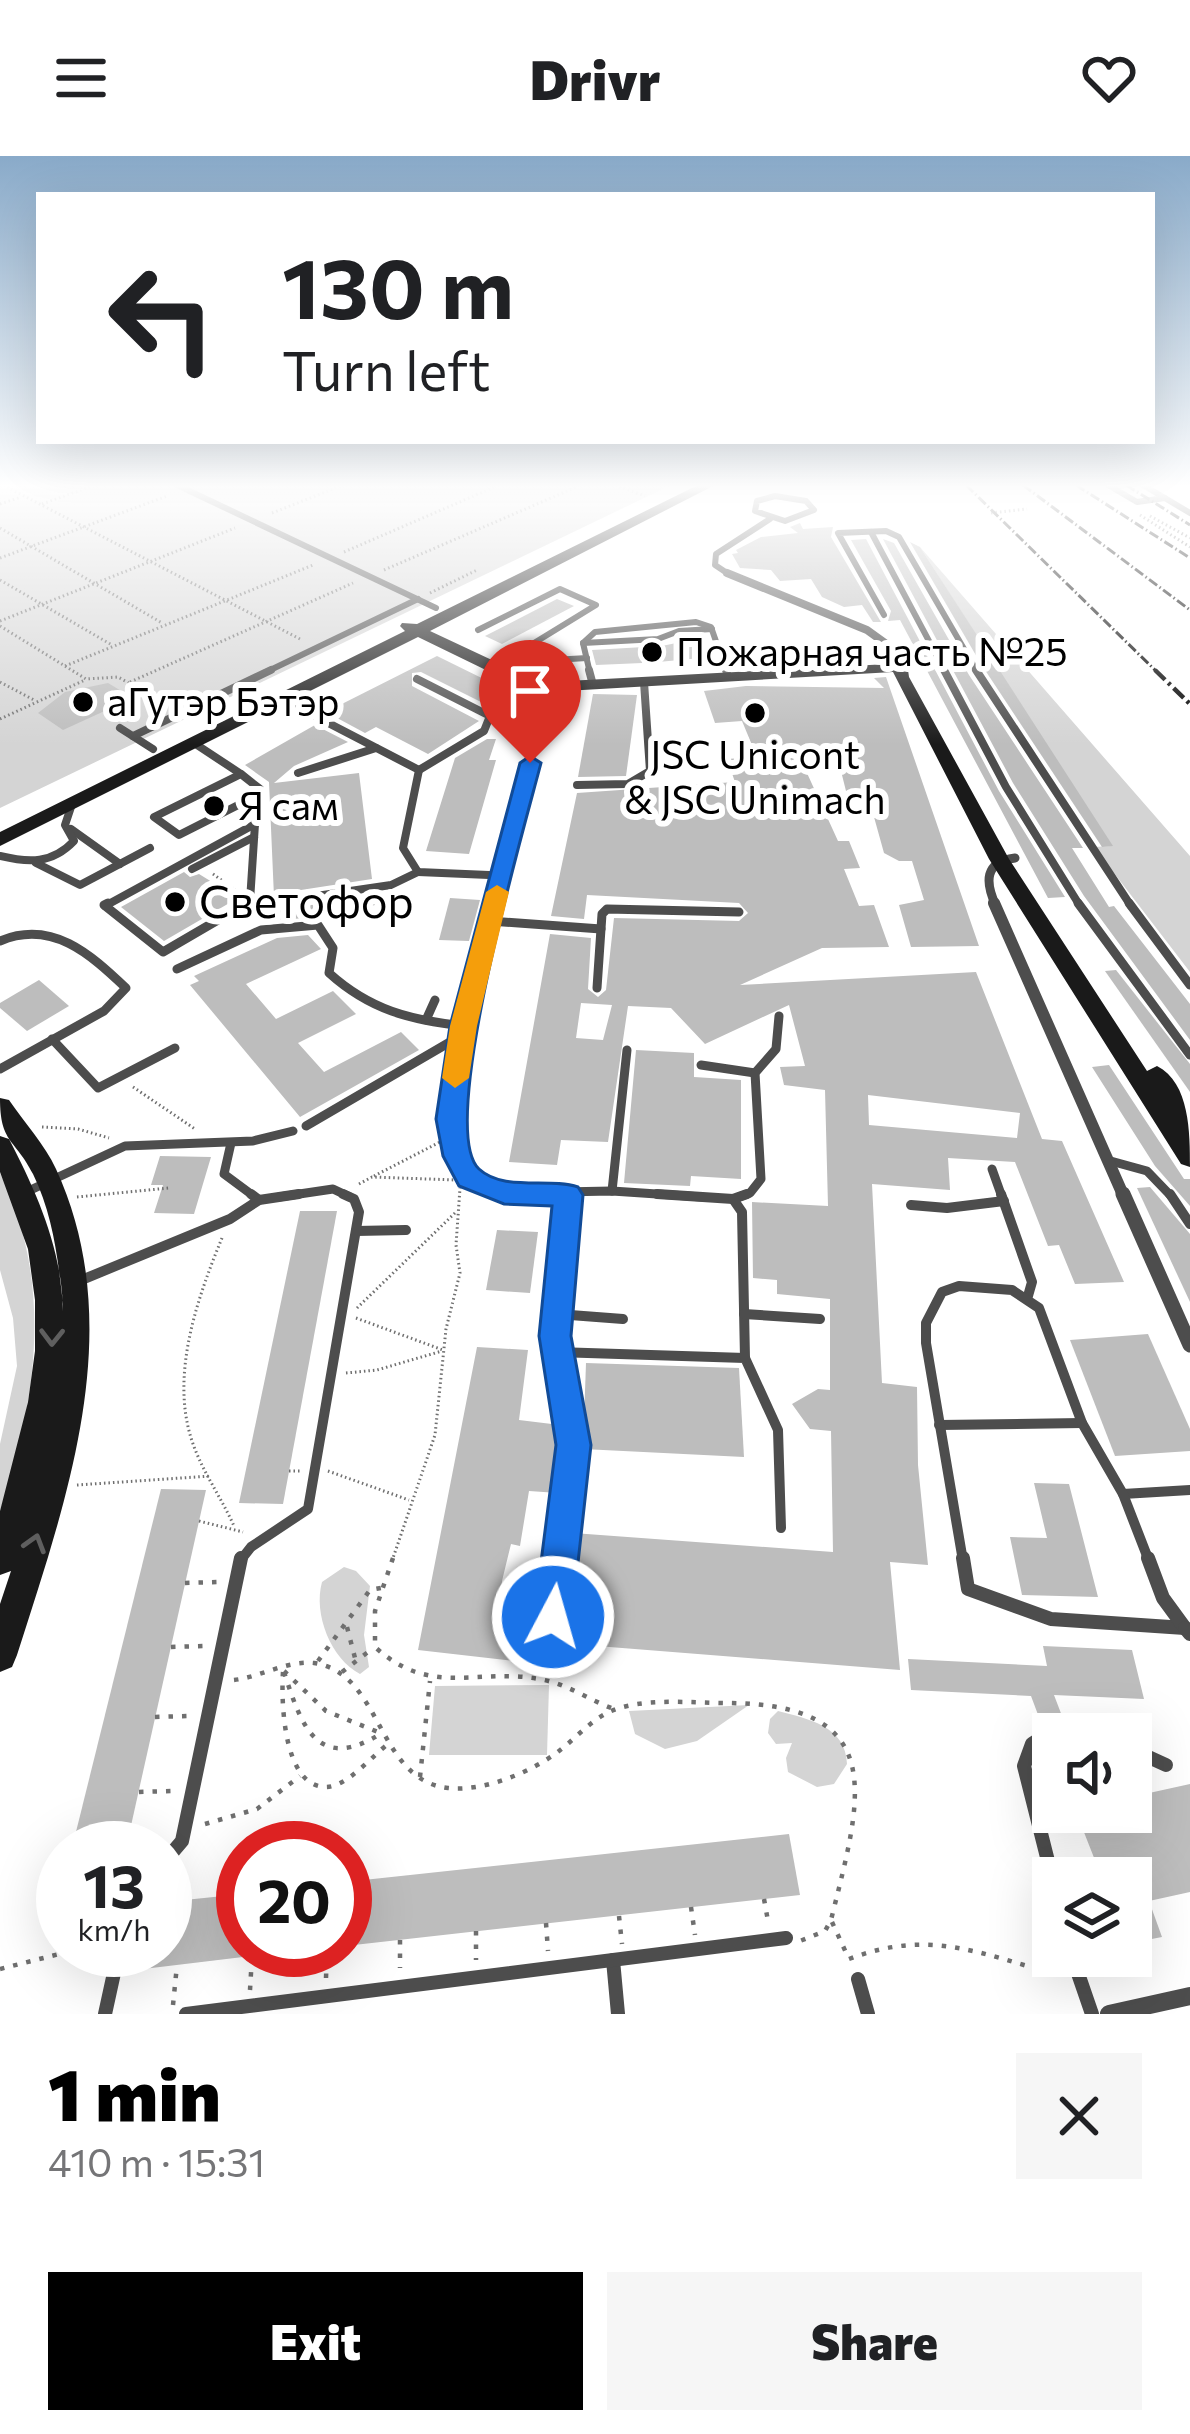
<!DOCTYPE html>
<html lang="en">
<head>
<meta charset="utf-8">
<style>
  body { margin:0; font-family:Commissioner,sans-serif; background:#f6f6f6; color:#202124; height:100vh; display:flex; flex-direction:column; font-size:45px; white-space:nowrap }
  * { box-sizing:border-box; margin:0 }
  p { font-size:39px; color:#757577 }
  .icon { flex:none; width:66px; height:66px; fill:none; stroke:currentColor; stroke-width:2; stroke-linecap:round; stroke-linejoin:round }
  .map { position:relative; height:1858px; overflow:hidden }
  .drawer { display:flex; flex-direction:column; background:#fff; flex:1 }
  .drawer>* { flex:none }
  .top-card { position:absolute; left:36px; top:36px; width:1119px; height:252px; border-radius:0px; box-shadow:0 12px 48px #0002; background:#fff; color:#202124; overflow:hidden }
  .fabs { position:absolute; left:1032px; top:1557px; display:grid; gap:24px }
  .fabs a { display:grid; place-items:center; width:120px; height:120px; border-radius:0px; background:#fff; box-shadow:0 12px 48px #0002; font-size:60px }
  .speed { position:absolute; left:36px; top:1665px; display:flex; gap:24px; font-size:60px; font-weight:700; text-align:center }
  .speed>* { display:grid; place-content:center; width:156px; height:156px; border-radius:50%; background:#fff; box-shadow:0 12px 48px #0002; line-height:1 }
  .speed small { font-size:30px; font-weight:400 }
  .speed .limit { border:18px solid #d22; background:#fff; color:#111 }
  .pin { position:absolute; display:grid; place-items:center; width:102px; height:102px; color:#fff; margin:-123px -51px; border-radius:50% 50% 50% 0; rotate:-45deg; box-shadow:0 0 12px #0007 }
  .pin .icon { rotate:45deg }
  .me { position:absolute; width:132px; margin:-66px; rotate:6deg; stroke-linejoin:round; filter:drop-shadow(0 0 9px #0008) }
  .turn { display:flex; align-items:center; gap:42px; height:252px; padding:0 48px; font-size:54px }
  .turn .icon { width:156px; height:156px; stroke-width:2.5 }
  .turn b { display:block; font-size:84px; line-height:102px }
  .round { display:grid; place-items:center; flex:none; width:126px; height:126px; border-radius:0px; background:#f6f6f6 }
  .head { display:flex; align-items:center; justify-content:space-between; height:204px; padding:0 48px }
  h1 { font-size:72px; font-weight:800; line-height:90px; color:#000 }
  .primary-button { display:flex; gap:24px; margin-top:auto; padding:24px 48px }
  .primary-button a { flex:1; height:138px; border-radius:0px; background:#000; color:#fff; font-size:48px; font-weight:800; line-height:138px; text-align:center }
  .primary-button a+a { background:#f6f6f6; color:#202124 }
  header { display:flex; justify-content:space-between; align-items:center; height:156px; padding:0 48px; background:#fff; font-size:54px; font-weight:800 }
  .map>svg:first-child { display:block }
  .green { fill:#d4d4d4 }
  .building { fill:#bdbdbd; fill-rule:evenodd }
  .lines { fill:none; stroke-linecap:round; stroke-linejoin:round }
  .path-far1 { stroke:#6f6f6f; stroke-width:3; stroke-dasharray:1.5 3; stroke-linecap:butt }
  .path { stroke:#6f6f6f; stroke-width:4.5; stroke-dasharray:4.5 9; stroke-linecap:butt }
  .lane-far4 { stroke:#4d4d4d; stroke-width:6 }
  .lane-far3 { stroke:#4d4d4d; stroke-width:8 }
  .lane-far2 { stroke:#4d4d4d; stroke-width:9 }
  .lane-far1 { stroke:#4d4d4d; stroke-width:10 }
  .lane { stroke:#4d4d4d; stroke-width:14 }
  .street-far4 { stroke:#4d4d4d; stroke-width:8 }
  .street-far3 { stroke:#4d4d4d; stroke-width:9 }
  .street-far2 { stroke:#4d4d4d; stroke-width:12 }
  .street-far1 { stroke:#4d4d4d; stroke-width:15 }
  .street { stroke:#4d4d4d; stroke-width:18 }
  .secondary { fill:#1a1a1a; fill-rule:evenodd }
  .rail-far1 { stroke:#000; stroke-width:3; stroke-dasharray:10 3 1.5 3; stroke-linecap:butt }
  .rail { stroke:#000; stroke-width:4.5; stroke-dasharray:14 4.5 3 4.5; stroke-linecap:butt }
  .oneway { stroke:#5f5f5f }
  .route { fill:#1a73e8; stroke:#114b97; stroke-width:3 }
  .slow { fill:#f59e0b }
  .poi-dot { fill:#000; stroke:#fff; stroke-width:4.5 }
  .labels { text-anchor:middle; stroke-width:12; stroke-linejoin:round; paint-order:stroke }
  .far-poi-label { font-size:39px; fill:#000; stroke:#fff; text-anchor:start }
  .poi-label { font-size:45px; fill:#000; stroke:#fff; text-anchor:start }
</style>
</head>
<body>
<header><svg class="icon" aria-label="menu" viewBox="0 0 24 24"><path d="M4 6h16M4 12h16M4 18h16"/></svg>Drivr<svg class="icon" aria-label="heart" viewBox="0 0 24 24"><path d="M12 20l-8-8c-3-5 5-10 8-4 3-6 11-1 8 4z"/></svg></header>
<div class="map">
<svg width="1190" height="1858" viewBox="0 0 1190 1858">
  <rect width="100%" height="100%" fill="#fff"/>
  <g class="green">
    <path d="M0 329 29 331 671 329 0 652Z"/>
    <path d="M920 391 1190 700V816L1094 691 1111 690Z"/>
    <path d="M0 1017C54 1126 37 1245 0 1355V1288L17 1210 13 1162 0 1114Z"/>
    <path d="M344 1411 356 1415 370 1430 364 1479 369 1511 360 1518C331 1503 313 1458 322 1426Z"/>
    <path d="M549 1529 547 1599H429L435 1530Z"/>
    <path d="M749 1549 697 1585 665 1593 635 1578 629 1555Z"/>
    <path d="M778 1555C808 1563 846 1570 847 1608L834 1628 817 1631 788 1616 786 1602 792 1587 776 1588 768 1577 770 1563Z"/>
  </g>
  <g class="building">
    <path d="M800 367 803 373 833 371 831 381 881 466H873L862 449 844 451 822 441 811 423 780 425 771 414 740 412 732 398 738 397 736 394 761 381 798 377 790 371Z"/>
    <path d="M866 383 999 635 1065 741 1048 742 900 464 888 465 891 455 851 384Z"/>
    <path d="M883 383 894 387 969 519 1083 692H1072L1109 751 1114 750 1190 848V884L1084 740 1013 627Z"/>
    <path d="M910 386 920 391 1113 690 1102 691 981 508Z"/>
    <path d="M557 443 574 450 502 488 485 480Z"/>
    <path d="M705 481 712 501 658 506 657 491Z"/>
    <path d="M644 491 642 507 596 509 592 494Z"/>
    <path d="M437 500 504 533 481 546 421 516 412 517V530L479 565 428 598 376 571 365 577 326 556Z"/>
    <path d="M886 521 979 790 911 791 899 749 924 744 912 705H899L884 697 869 643H848L835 591 796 593 838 685H849L860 712 844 713 859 750 874 749 889 791 822 792 740 829 976 816 1042 983 1062 985 1124 1126 1075 1128 1059 1089 1048 1090 1015 1006 948 1002 950 1034 872 1028 882 1227 917 1231 918 1309 928 1409 890 1406 900 1514 559 1487 557 1510 418 1494 477 1191 528 1194 519 1264 560 1269 564 1289 558 1337 529 1335 520 1390 511 1388 502 1425 503 1436 544 1440 542 1461 547 1471H558L564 1463 573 1377 833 1396 831 1275 810 1273 792 1248 818 1233 830 1234V1143L777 1138V1124L753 1122 752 1046 828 1050 825 934 784 929 780 911 805 910 789 849 705 888 671 852 628 850 608 986 561 984 557 1009 509 1006 550 778 591 782 588 833 598 841 606 834 614 762 739 765 748 757 739 747 587 739 584 763 551 760 577 637 735 626 727 603 757 601 742 565 715 567 704 535 746 530 884 532 874 522ZM581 847 612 849 603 884 576 882ZM868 939 1020 957 1017 982 869 969Z"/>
    <path d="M108 527 133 542 63 574 38 557 65 536Z"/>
    <path d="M593 538 637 539 626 620 578 621Z"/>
    <path d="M315 569 348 586 294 610 274 627 359 617 372 723 288 736 281 746 290 752 374 740 375 749 323 761 275 764 269 626 245 609Z"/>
    <path d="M487 583H496L489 604H496L469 698 426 695 455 602Z"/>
    <path d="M184 716 190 721 199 718 238 742 164 785 121 751Z"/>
    <path d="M450 742 480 744 469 785 439 784Z"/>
    <path d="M308 779 321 793 246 828 276 863 333 835 356 858 298 887 324 916 401 876 419 894 300 961 190 829 199 825 194 820 277 782Z"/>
    <path d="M1116 814 1190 908V936L1105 815Z"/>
    <path d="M39 824 69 850 27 875 0 852V847Z"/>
    <path d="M636 894 694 897V921L741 924V1023L691 1020 690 1030 624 1027Z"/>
    <path d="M1109 909 1184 1023H1190V1050L1155 1010 1092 911Z"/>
    <path d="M160 1000 211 1001 194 1058 154 1057 163 1029H151Z"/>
    <path d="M1150 1031 1190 1078V1146L1137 1032Z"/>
    <path d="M300 1055H337L283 1348 239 1347Z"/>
    <path d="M497 1074 538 1076 530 1137 486 1134Z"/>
    <path d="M1148 1178 1190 1273V1295L1115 1300 1070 1184Z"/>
    <path d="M586 1207 739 1212 744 1301 583 1293Z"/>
    <path d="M1034 1327 1069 1328 1098 1441 1022 1439 1010 1381 1047 1382Z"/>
    <path d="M161 1333 206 1334 126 1692H72Z"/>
    <path d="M1043 1490 1132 1494 1144 1543 1054 1539 1062 1560 1040 1564 1031 1540 911 1534 908 1503 1047 1510Z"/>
    <path d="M1190 1628V1736L1149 1745 1162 1781 1131 1787V1767L1141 1766 1131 1740V1722L1122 1718 1102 1722 1076 1656H1131V1641Z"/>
    <path d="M789 1678 800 1739 345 1790V1726Z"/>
    <path d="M243 1738V1801L135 1814 137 1794H165V1746Z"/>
  </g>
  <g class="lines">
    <g class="path-far1">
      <path d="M3 329 300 483"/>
      <path d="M615 329 645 340"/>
      <path d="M0 348 21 341"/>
      <path d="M42 348 95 329"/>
      <path d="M272 357 343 329"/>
      <path d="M991 357 1027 353"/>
      <path d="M1140 359 1190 391"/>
      <path d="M1150 360 1190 382"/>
      <path d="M0 372 162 467"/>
      <path d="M344 396 499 329"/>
      <path d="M0 402 167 340"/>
      <path d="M384 414 581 329"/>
      <path d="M0 424 112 489"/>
      <path d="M430 437 477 414"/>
      <path d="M0 465 235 372"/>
      <path d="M0 470 86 523 118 521 167 548"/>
      <path d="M65 510 313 409"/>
      <path d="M0 526 34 544"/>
      <path d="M130 526 353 427"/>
      <path d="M0 563 85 524"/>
      <path d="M213 718 239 737"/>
      <path d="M133 931 195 973"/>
      <path d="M42 971 78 973 109 982"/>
      <path d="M374 1020 440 986"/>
      <path d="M359 1028 372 1021 456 1024"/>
      <path d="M77 1041 169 1032"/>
      <path d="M222 1082C197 1143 170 1219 192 1285 202 1315 221 1341 234 1370"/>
      <path d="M357 1152 457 1055"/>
      <path d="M356 1162 443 1194"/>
      <path d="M346 1217 377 1214 442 1195"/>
      <path d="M289 1315H301"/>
      <path d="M328 1315 409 1344"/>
      <path d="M77 1329 211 1320"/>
      <path d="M199 1365 243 1376"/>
      <path d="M392 1405 435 1279 446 1173 460 1117 456 1089 460 1032"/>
    </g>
    <g class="path">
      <path d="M393 1402 375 1455V1491C432 1543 479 1510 544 1524 569 1529 591 1545 614 1553"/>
      <path d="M185 1427 219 1426"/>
      <path d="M347 1471 355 1502"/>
      <path d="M171 1491 205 1490"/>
      <path d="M318 1505 370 1434 381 1432"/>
      <path d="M284 1515 326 1555 378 1576"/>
      <path d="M283 1516C281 1545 283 1631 326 1631 347 1631 372 1600 388 1588"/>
      <path d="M284 1516C302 1572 318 1617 382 1577"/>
      <path d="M342 1516 372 1493"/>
      <path d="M234 1524C260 1521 288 1504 314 1507 383 1517 376 1624 448 1632 483 1636 532 1616 559 1595 576 1582 590 1565 609 1556 641 1541 692 1547 727 1547 892 1548 861 1643 831 1764L825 1775 800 1785"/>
      <path d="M155 1561 189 1560"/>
      <path d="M420 1621 430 1525"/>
      <path d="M139 1636 173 1635"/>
      <path d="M205 1668 257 1653 300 1620"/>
      <path d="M764 1743 768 1765"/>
      <path d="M691 1751 695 1779"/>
      <path d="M619 1760 622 1788"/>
      <path d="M832 1766 848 1801"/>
      <path d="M546 1767 548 1795"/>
      <path d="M476 1775V1804"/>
      <path d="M400 1784V1812"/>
      <path d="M849 1803C931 1772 980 1798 1059 1819"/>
      <path d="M0 1813 75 1794"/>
      <path d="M326 1822 327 1794"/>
      <path d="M250 1834 252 1800"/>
      <path d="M173 1849 177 1809"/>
    </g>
    <g class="lane-far4">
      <path d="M177 329 436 452"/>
      <path d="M1108 329 1137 346 1165 342"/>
      <path d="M1143 329 1190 357"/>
      <path d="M775 340 806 345 814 354 785 365 755 355 757 345Z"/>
      <path d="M871 376 946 517"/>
      <path d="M727 417 715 409 716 398 770 363"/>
      <path d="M884 459 838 377 886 375 899 381 978 517"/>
      <path d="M478 474 560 433 596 449 495 511"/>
      <path d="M583 487 658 483 679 475 712 473"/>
      <path d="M553 504 587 502"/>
      <path d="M264 517 418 443"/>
      <path d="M590 517 583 487 595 476 696 466 711 471 727 517"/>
    </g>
    <g class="lane-far3">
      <path d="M589 514 593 529"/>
      <path d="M726 514 728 521"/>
      <path d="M944 514 1006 631 1080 750"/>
      <path d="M976 514 1131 750"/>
      <path d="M417 523 490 560 484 575 419 614"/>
      <path d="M282 543 419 614 403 692 418 716 489 719"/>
      <path d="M120 572 153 593"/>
      <path d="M133 580 271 514"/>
      <path d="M194 587 241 618"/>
      <path d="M298 617 376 592"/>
      <path d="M241 618 260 633 258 639 179 679 154 661Z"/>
      <path d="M577 629 628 628 650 615 644 526"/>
      <path d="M255 668 258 639"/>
      <path d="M71 673 120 708"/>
      <path d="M0 700C29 707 52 708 74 685L65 669 71 651"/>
      <path d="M36 707 80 729 150 692"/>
      <path d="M192 713 254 681"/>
      <path d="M289 744 391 729 418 716"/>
      <path d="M105 750 255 668"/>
      <path d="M242 750 250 745 255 668"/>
    </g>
    <g class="lane-far2">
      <path d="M108 747 104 749 163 796 247 747"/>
      <path d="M1078 747 1190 899"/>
      <path d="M1129 747 1190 829"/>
      <path d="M490 765 601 773"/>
      <path d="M0 785C52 763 90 798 126 832L104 855 0 913"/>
      <path d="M177 813 261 774 318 769 333 792 329 817C370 854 410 864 464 870"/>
      <path d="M597 832 602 758 607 753 739 756"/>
      <path d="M426 864 435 844"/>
      <path d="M52 883 98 932 175 892"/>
      <path d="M701 909 755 917"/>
      <path d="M450 963 457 1000 469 1022 504 1037 612 1035 702 1041"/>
      <path d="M306 970 462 879"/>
      <path d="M231 987 224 1018 255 1041"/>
      <path d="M1107 1004 1147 1015 1172 1041"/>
      <path d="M992 1013 1002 1041"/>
      <path d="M612 1035 627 894"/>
      <path d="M24 1037 125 990 253 985 293 975"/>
      <path d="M279 1041 333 1033 350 1041"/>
      <path d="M739 1041 750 1037 761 1023 755 917 776 893 779 860"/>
    </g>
    <g class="lane-far1">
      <path d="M251 1038 259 1044"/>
      <path d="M657 1038 733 1043 747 1038"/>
      <path d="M1001 1038 1032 1126 1028 1140"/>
      <path d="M1170 1038 1190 1068"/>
      <path d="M568 1039 556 1196 745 1202 778 1274 781 1372"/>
      <path d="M733 1043 742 1056 745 1202"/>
      <path d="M911 1049 947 1052 1004 1045"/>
      <path d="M356 1075 406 1074"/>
      <path d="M79 1125 230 1063 259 1044 299 1038"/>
      <path d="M557 1158 623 1163"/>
      <path d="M744 1158 820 1163"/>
      <path d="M556 1196 574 1289 560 1405"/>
      <path d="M939 1269 1082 1267"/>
      <path d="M1123 1338 1190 1334"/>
      <path d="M240 1405 251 1391 308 1353 359 1056 354 1043 343 1038"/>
      <path d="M963 1405 926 1187V1167L942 1136 959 1130 1012 1134 1039 1152 1082 1267 1123 1338 1149 1405"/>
    </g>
    <g class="lane">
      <path d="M963 1402 968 1433 1051 1463 1185 1472"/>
      <path d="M1148 1402 1163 1442 1185 1472"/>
      <path d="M513 1425 556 1429"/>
      <path d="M553 1461 560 1402"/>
      <path d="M1185 1472 1190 1478"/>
      <path d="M1131 1593 1166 1609"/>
      <path d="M165 1705 182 1685 241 1402"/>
      <path d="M1053 1725 1024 1610 1032 1588 1049 1577 1096 1578"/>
      <path d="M1072 1800 1092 1858"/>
      <path d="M613 1804 618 1858"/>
      <path d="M858 1823 868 1858"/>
      <path d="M105 1858 119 1794"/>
      <path d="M186 1858 786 1782"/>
    </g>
    <path class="street-far4" d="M727 417 867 474 885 487 901 511"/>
    <g class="street-far3">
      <path d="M494 750 548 531"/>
      <path d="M996 750C985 726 984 706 1015 702"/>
    </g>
    <g class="street-far2">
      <path d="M994 747 1124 1041"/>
      <path d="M450 963 464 870 495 747"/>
    </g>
    <path class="street-far1" d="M1123 1038 1190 1189"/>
    <path class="street" d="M1109 1858 1190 1840"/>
    <g class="secondary">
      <path d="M698 329H715L430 475 530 522 548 526 907 507 909 521 1009 703 1147 915 1157 910C1190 927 1190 977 1190 1011L1181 1008 989 703 893 516 548 536 519 530 418 481 0 690V676L405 475 400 470 402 467 417 468Z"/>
      <path d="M0 942 9 944C24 966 45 989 56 1013 129 1172 67 1342 17 1499L12 1511 0 1516V1448L11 1415 0 1419V1355L28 1246 35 1195V1144L28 1093 0 1016V980L9 983C37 1037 62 1093 63 1155V1148C58 1103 53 1059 33 1018 15 982 0 988 0 942Z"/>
    </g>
    <g class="rail-far1">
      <path d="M966 329 1158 517"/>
      <path d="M1023 329 1190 454"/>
      <path d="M1076 329 1190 402"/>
      <path d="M1126 329 1190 369"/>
    </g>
    <path class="rail" d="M1155 514 1190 548"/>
  </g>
  <defs><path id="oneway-chevron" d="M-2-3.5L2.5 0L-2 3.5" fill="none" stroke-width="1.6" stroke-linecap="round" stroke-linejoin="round" transform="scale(3)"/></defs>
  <g class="oneway">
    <use href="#oneway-chevron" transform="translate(52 1181) rotate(91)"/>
    <use href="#oneway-chevron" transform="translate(35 1387) rotate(-73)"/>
  </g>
  <linearGradient id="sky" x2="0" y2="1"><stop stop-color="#89aac9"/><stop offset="0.56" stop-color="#fff"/><stop offset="1" stop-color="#fff" stop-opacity="0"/></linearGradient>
  <rect width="1190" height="589" fill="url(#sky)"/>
  <path class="route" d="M530 600 541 607C525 669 436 973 479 1013 504 1036 549 1021 578 1031L583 1039 571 1180 591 1289 572 1461 567 1475 553 1480 540 1475 534 1461 556 1289 539 1180 552 1050 504 1048 459 1030 443 1000 436 963 450 870 520 607Z"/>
  <path class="slow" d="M497 729 509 736 477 870 469 922 455 932 442 922 450 870 486 736Z"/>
  <g class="poi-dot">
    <circle cx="652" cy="496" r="12"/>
    <circle cx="83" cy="546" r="12"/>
    <circle cx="755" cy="557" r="12"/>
    <circle cx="214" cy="650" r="12"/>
    <circle cx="175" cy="746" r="12"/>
  </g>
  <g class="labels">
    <g class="far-poi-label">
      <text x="676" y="510">Пожарная часть №25</text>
      <text x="107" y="560">аГутэр Бэтэр</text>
      <text x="755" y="613" text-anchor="middle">JSC Unicont<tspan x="755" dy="45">&amp; JSC Unimach</tspan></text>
      <text x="238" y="664">Я сам</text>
    </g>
    <g class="poi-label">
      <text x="199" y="762">Светофор</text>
    </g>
  </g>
</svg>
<div class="fabs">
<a><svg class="icon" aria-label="sound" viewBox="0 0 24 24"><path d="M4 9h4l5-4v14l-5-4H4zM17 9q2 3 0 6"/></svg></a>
<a><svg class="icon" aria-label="layers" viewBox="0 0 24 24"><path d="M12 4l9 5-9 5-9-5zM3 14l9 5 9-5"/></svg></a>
</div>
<div class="speed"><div>13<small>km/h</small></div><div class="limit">20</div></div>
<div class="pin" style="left:530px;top:607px;background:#d93025"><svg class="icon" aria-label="arrive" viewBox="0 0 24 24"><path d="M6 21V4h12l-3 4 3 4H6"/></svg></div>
<svg class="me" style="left:553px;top:1461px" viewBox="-20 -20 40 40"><circle r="17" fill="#1a73e8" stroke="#fff" stroke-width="3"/><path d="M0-11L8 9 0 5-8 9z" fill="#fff"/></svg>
<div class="top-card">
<div class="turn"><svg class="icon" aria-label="left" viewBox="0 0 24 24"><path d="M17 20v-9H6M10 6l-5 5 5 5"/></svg><div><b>130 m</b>Turn left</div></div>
</div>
</div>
<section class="drawer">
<div class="head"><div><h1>1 min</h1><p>410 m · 15:31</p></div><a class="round"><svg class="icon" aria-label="close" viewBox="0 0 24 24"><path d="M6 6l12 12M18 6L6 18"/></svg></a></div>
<div class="primary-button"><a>Exit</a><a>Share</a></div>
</section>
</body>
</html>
